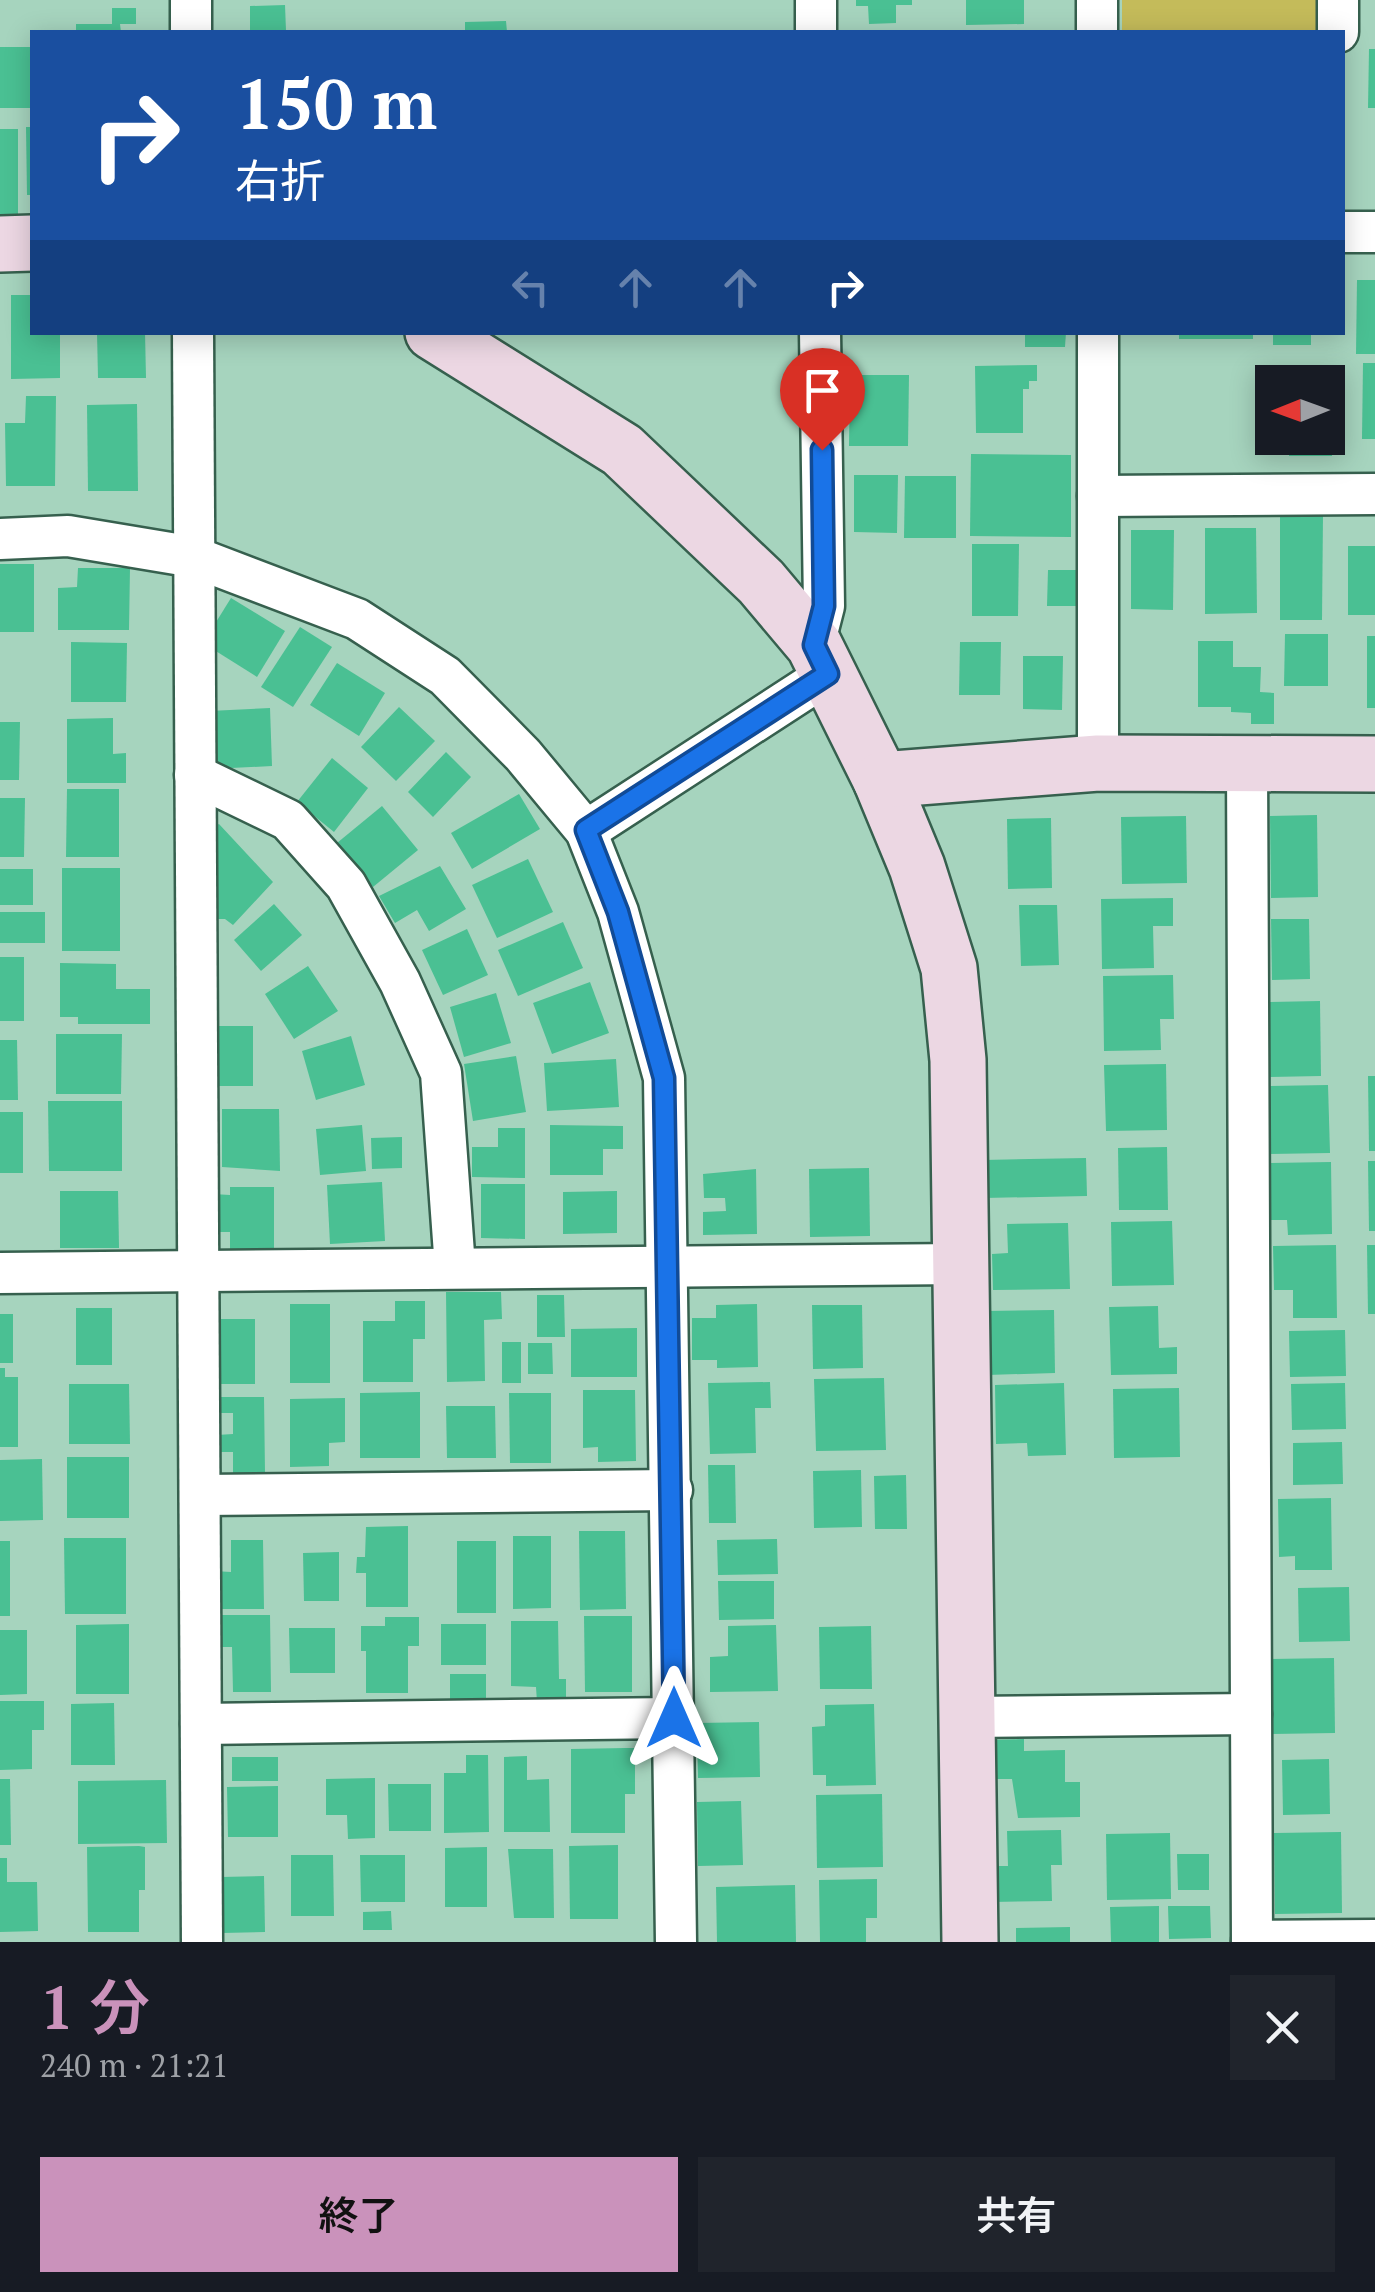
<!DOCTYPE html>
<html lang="ja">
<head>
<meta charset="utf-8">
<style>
  body { margin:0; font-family:"PT Serif","Noto Sans JP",serif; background:#20242c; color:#f1f3f6; height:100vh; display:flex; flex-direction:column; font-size:38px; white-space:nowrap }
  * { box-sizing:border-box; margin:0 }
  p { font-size:32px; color:#9ea1a6 }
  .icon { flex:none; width:55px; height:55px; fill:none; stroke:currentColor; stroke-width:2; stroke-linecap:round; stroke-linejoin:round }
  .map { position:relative; height:1942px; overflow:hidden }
  .sheet { display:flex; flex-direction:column; background:#171b24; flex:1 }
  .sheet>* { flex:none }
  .guide { position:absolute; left:30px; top:30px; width:1315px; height:305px; border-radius:0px; box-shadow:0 5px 25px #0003; background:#1a4fa0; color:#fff; overflow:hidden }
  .needle { width:65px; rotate:269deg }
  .controls { position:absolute; left:1255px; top:365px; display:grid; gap:20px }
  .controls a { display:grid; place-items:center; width:90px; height:90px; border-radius:0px; background:#171b24; box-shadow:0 5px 25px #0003; font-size:50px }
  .pin { position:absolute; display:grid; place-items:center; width:85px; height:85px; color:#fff; margin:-102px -42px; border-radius:50% 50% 50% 0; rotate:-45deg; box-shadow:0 0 10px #0007 }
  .pin .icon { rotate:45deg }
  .me { position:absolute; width:110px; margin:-55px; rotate:0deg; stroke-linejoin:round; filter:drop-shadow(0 0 8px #0008) }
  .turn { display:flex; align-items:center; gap:35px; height:210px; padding:0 40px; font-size:45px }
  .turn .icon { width:130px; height:130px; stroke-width:2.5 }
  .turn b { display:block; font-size:70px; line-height:85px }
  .lanes { display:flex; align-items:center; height:95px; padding:0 40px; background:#0003; justify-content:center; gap:50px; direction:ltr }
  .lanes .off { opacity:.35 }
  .round { display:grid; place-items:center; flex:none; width:105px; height:105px; border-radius:0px; background:#20242c }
  .headline { display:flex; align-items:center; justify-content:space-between; height:170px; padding:0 40px }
  h1 { font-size:60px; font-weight:600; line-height:75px; color:#ca92bb }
  .cta { display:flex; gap:20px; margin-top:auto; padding:20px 40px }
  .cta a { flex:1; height:115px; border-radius:0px; background:#ca92bb; color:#111; font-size:40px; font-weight:600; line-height:115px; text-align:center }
  .cta a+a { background:#20242c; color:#f1f3f6 }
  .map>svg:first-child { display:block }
  .green { fill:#c4bb5a }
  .building { fill:#4ac093 }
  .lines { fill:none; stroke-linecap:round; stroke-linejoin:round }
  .street-casing { stroke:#36604e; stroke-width:45 }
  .secondary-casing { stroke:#36604e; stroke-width:60 }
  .street { stroke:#fff; stroke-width:40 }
  .secondary { stroke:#ecd7e3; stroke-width:55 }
  .route-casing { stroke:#114b97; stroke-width:25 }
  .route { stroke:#1a73e8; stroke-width:18 }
</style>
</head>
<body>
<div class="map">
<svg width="1375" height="1942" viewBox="0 0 1375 1942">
  <rect width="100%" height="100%" fill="#a6d4be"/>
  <rect class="green" x="1122" y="0" width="203" height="32"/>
  <g class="building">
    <path d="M856 0H912V5H896V23L869 24 868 6H856Z"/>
    <path d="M966 0H1024V24L966 25Z"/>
    <path d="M285 5 286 31 250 32V6Z"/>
    <path d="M112 8H136V24H120L121 32H76V24H112Z"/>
    <path d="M506 21 507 32H465V22Z"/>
    <rect x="0" y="47" width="32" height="61"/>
    <path d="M1369 49H1375V108H1368Z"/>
    <path d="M26 127H32V195H27Z"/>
    <rect x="0" y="129" width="18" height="88"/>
    <path d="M1357 280H1375V354H1356Z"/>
    <path d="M11 295H32V332H60V378L11 379Z"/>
    <path d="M97 332H145L146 378H98Z"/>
    <path d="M1025 332H1066L1065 347H1025Z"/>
    <rect x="1179" y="332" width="74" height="7"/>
    <rect x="1273" y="332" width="38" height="13"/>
    <path d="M1363 363H1375V439H1362Z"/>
    <path d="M1037 365V381H1029V389H1023V433H976L975 366Z"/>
    <path d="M850 375H909L908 446H849Z"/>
    <path d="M1328 384H1333L1332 456H1289V438H1328Z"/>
    <path d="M26 396H56L55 486H6L5 423H25Z"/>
    <path d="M137 404 138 491H88L87 405Z"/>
    <path d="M971 454 1071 455V537L970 536Z"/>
    <path d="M854 475H898L897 533 854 532Z"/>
    <path d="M905 476H956V538H904Z"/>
    <path d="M1280 513 1323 514 1322 620H1280Z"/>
    <path d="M1205 528H1256L1257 613 1205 614Z"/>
    <path d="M1131 530H1174L1173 610 1131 609Z"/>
    <path d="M972 544H1019L1018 616H972Z"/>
    <rect x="1348" y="546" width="27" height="69"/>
    <rect x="0" y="564" width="34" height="68"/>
    <path d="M78 568H130L129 630H58V588L77 587Z"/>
    <path d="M1048 570H1077V606H1047Z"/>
    <path d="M231 598 285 631 257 677 203 643Z"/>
    <path d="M300 627 332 647 293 707 261 687Z"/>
    <path d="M1285 634H1328V686H1284Z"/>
    <rect x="1367" y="636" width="8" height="72"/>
    <path d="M1198 641H1233V667H1261L1260 692 1274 693V724H1251V713L1231 712V707H1198Z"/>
    <path d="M71 642 127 643 126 702H71Z"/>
    <path d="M960 642H1001L1000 695H959Z"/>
    <path d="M1023 656H1063L1062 710 1023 709Z"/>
    <path d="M337 663 385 693 359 736 310 705Z"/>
    <path d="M399 707 435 741 396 781 361 747Z"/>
    <path d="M270 708 272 766 211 769 209 711Z"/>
    <path d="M113 718V754L126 753V783H67V719Z"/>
    <path d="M0 722H20L19 780H0Z"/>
    <path d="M446 752 471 777 433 817 408 792Z"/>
    <path d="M332 758 368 788 334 832 297 802Z"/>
    <path d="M67 789H119V857H66Z"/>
    <path d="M519 794 540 829 472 869 451 833Z"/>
    <path d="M0 798H25L24 857H0Z"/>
    <path d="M382 806 418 850 373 887 337 843Z"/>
    <path d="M1317 815 1318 897 1271 898 1270 816Z"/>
    <path d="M1186 816 1187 883 1122 884 1121 817Z"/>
    <path d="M1051 818 1052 888 1008 889 1007 819Z"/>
    <path d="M219 824 273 882 233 925 225 919H210L207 830Z"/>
    <path d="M528 859 553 912 497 938 472 885Z"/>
    <path d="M440 866 466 909 429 931 417 910 395 923 379 896Z"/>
    <rect x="62" y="868" width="58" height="83"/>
    <rect x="0" y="869" width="33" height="36"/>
    <path d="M1173 898V926H1153L1154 968 1102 969 1101 899Z"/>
    <path d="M274 904 302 935 261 971 234 940Z"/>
    <path d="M1019 905H1057L1059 965 1021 966Z"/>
    <rect x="0" y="912" width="45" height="31"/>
    <path d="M1271 919H1309L1310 979 1272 980Z"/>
    <path d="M563 922 583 968 518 996 498 950Z"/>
    <path d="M467 929 488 975 443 995 422 950Z"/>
    <rect x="0" y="957" width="24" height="64"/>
    <path d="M60 963 116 964V989H150V1024H78V1017H60Z"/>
    <path d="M308 966 338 1011 294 1039 265 994Z"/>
    <path d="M1173 975 1174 1019H1160L1161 1050 1104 1051 1103 976Z"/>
    <path d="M590 982 609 1033 552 1054 533 1003Z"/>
    <path d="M496 993 511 1043 464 1057 450 1007Z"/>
    <path d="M1320 1001 1321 1076 1270 1077 1269 1002Z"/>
    <path d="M209 1026H253V1086H210Z"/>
    <path d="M56 1034H122L121 1094H56Z"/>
    <path d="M351 1036 365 1085 316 1100 302 1051Z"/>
    <path d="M0 1040H17L18 1100H0Z"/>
    <path d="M516 1056 526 1112 473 1121 464 1064Z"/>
    <path d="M616 1059 619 1107 547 1111 544 1063Z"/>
    <path d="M1166 1064 1167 1130 1106 1131 1104 1065Z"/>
    <path d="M1368 1076H1375V1151H1369Z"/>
    <path d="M1328 1085 1330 1153 1268 1154 1267 1086Z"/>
    <path d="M48 1101H122V1171H49Z"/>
    <path d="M222 1109H279L280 1171 222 1167Z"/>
    <rect x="0" y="1112" width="23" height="61"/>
    <path d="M362 1125 366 1171 320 1175 316 1129Z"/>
    <path d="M550 1125 623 1126V1149H603V1175H550Z"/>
    <path d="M498 1128H525V1178L472 1177V1147H498Z"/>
    <path d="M402 1137V1168L372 1169 371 1138Z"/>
    <path d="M1167 1147 1168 1210H1119L1118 1148Z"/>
    <path d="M1086 1158 1087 1196 984 1198 983 1160Z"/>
    <path d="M1368 1161H1375V1231H1369Z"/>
    <path d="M1331 1162 1332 1234 1288 1235 1287 1220H1270L1269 1163Z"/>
    <path d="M869 1168 870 1236 810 1237 809 1169Z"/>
    <path d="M756 1169 757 1234 703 1235V1212L726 1211 725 1198H704L703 1174Z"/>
    <path d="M382 1182 385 1241 330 1244 327 1185Z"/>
    <path d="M481 1184H525V1239L481 1238Z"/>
    <path d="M230 1187H274V1254L230 1255V1232H214L213 1194 230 1195Z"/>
    <path d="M60 1191H118L119 1248H60Z"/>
    <path d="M617 1191V1233L563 1234V1192Z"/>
    <path d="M1172 1221 1174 1285 1112 1286 1111 1222Z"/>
    <path d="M1068 1223 1070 1289 993 1290 992 1254 1008 1253 1007 1224Z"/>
    <path d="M1336 1245 1337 1318H1293V1290H1274L1273 1246Z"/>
    <path d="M1367 1245H1375V1314H1368Z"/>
    <path d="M446 1292H501L502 1319 484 1320 485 1381 447 1382Z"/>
    <path d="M537 1295H564L565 1337H537Z"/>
    <path d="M395 1301H425V1339H413V1382H363V1321H395Z"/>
    <rect x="290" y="1304" width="40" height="79"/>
    <path d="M757 1304 758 1367 717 1368V1360H692V1318H716V1305Z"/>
    <path d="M812 1305H862L863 1368 813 1369Z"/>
    <path d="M1158 1306 1159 1348 1177 1347V1374L1111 1375 1109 1307Z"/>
    <rect x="76" y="1308" width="36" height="57"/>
    <path d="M1054 1310 1055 1373 987 1375 986 1311Z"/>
    <rect x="0" y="1314" width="13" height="49"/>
    <path d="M214 1319H255V1384H215Z"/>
    <path d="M637 1328V1377H571V1329Z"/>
    <path d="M1345 1330 1346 1376 1290 1377 1289 1331Z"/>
    <rect x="502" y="1342" width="19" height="41"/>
    <path d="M528 1343H552L553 1374H528Z"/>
    <path d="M0 1368H5V1377H18V1447H0Z"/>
    <path d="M884 1378 886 1450 816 1451 814 1379Z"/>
    <path d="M770 1382 771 1408H755L756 1453 710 1454 708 1383Z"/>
    <path d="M1064 1383 1066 1455 1028 1456 1027 1443 996 1444 995 1385Z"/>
    <path d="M1345 1383 1346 1429 1292 1430 1291 1384Z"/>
    <path d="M69 1384H129L130 1444H69Z"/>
    <path d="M1179 1388 1180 1457 1114 1458 1113 1389Z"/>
    <path d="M583 1390H635L636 1461 598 1462V1447L583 1448Z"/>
    <path d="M420 1392V1458H360V1393Z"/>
    <path d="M509 1393H551V1463H510Z"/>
    <path d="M221 1397H264L265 1473H233V1452H217V1435L233 1434V1413H221Z"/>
    <path d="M345 1398V1442L329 1443V1466L290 1467V1399Z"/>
    <path d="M446 1406H495L496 1458H447Z"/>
    <path d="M1342 1442 1343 1484 1293 1485V1443Z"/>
    <rect x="67" y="1457" width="62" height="61"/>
    <path d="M42 1459 43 1520 0 1521V1460Z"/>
    <path d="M708 1465H735L736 1523H709Z"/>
    <path d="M861 1470 862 1527 814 1528 813 1471Z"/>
    <path d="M906 1475 907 1529H875L874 1476Z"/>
    <path d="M1331 1498 1332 1570H1295V1556L1279 1557 1278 1499Z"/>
    <path d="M408 1526V1607H366V1573H356L357 1557H365L366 1527Z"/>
    <path d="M579 1531H625L626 1609 580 1610Z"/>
    <path d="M513 1536H551V1608L513 1609Z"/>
    <path d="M64 1538H126V1614H65Z"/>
    <path d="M777 1539 778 1574 718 1575 717 1540Z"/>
    <path d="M231 1540H263L264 1609H215L214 1571 231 1572Z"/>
    <rect x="0" y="1541" width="10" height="75"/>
    <rect x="457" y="1541" width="39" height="72"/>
    <path d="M339 1552V1601H304L303 1553Z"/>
    <path d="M718 1581H774V1619L719 1620Z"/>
    <path d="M1349 1587 1350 1641 1299 1642 1298 1588Z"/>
    <path d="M218 1615H270L271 1692H233L232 1647H218Z"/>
    <path d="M584 1616H632V1692H585Z"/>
    <path d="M385 1617H419V1646H408V1693H366V1651H361V1626H385Z"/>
    <path d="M511 1621H558L559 1679H566V1702H537L536 1687 511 1686Z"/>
    <path d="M129 1624V1694H76V1625Z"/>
    <rect x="441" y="1624" width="45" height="41"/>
    <path d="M776 1625 778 1691 710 1692V1657L728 1656V1626Z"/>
    <path d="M871 1626 872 1689H820L819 1627Z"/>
    <path d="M289 1628H335V1673H290Z"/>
    <path d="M0 1630H27V1694L0 1695Z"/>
    <path d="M1334 1658 1335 1733 1272 1734 1271 1659Z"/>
    <rect x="450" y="1674" width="36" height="29"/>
    <path d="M0 1701H44V1730H32V1769L0 1770Z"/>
    <path d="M114 1703 115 1765H71V1704Z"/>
    <path d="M874 1704 876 1785 826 1786V1775H813L812 1727 825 1726V1705Z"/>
    <path d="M759 1722 760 1777 698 1778 697 1723Z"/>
    <path d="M1024 1739V1751L1065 1750V1782H1080V1817L1018 1818 1012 1779H991L990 1740Z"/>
    <path d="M625 1748H635V1794H625V1833H571V1749Z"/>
    <path d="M466 1755H488L489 1832 444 1833V1773H466Z"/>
    <path d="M527 1756V1780L549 1779 550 1832H504V1757Z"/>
    <rect x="232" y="1757" width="46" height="24"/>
    <path d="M1329 1759 1330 1814 1283 1815 1282 1760Z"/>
    <path d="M375 1778V1838L348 1839 347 1815H326V1779Z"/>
    <path d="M0 1779H10L11 1845H0Z"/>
    <path d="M166 1780 167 1843 78 1844V1781Z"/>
    <path d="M388 1784H431V1831H389Z"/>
    <path d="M278 1786V1837H228L227 1787Z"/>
    <path d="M882 1794 883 1867 817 1868 816 1795Z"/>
    <path d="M741 1801 743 1865 698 1866 697 1802Z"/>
    <path d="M1061 1830 1062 1865H1051L1052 1901 992 1902 991 1866H1008L1007 1831Z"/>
    <path d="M1341 1832 1342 1913 1275 1914 1274 1833Z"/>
    <path d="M1170 1833 1171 1899 1107 1900 1106 1834Z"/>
    <path d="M618 1845V1919H570L569 1846Z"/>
    <path d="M139 1846 145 1847V1890H139V1932H88L87 1847Z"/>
    <path d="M487 1847V1907H445V1848Z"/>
    <path d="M508 1849H553L554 1918H514Z"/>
    <path d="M1177 1854H1209V1890H1178Z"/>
    <path d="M291 1855H333L334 1916H291Z"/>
    <path d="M360 1855H405V1902H361Z"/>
    <path d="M0 1858H7V1882H37L38 1931 0 1932Z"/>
    <path d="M264 1876 265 1932 222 1933 221 1877Z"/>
    <path d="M877 1879V1918H866V1942H820L819 1880Z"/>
    <path d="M795 1885 796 1942H717L716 1887Z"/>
    <path d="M1159 1906V1942H1111L1110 1907Z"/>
    <path d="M1168 1906H1210L1211 1938 1169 1939Z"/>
    <path d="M391 1911 392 1930H363V1912Z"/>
    <path d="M1070 1927V1942H1016V1928Z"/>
  </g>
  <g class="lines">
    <defs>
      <g id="street">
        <path d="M191 0V32"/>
        <path d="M816 0V32"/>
        <path d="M1097 0V32"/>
        <path d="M1338 32V0"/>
        <path d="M1342 232H1375"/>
        <path d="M193 332 202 1942"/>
        <path d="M1098 332V763"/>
        <path d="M1098 496 1375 494"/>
        <path d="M0 539 68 536 194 557 357 619 445 676 523 755 586 831 618 912 664 1078 676 1942"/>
        <path d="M814 645 824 606 820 332"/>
        <path d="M1247 764 1252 1942"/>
        <path d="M195 775 288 820 346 885 400 982 441 1073 455 1268"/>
        <path d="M586 831 828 674"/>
        <path d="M0 1273 962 1264"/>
        <path d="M200 1495 672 1490"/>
        <path d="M968 1717 1251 1714"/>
        <path d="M201 1724 673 1718"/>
        <path d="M1252 1941 1375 1940"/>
      </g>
      <g id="secondary">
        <path d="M0 244 32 243"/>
        <path d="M433 332 622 450 761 582 814 645 881 780 917 867 949 968 958 1060 970 1942"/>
        <path d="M881 780 1098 763 1375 764"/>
      </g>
    </defs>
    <use href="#street" class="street-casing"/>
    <use href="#secondary" class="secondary-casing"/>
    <use href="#street" class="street"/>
    <use href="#secondary" class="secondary"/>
  </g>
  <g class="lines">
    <defs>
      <path id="route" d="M674 1718 664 1078 618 912 586 830 828 674 814 645 824 606 822 450"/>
    </defs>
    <use href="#route" class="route-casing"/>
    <use href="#route" class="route"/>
  </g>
</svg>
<div class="controls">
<a><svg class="needle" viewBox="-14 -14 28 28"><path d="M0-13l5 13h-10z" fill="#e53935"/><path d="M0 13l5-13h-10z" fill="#9ea1a6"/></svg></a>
</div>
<div class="pin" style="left:822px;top:450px;background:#d93025"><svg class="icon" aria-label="arrive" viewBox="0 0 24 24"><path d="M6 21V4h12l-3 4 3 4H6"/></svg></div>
<svg class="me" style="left:674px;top:1718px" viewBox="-20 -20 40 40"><path d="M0-17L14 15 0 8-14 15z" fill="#1a73e8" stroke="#fff" stroke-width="4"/></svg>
<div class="guide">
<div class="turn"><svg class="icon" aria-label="right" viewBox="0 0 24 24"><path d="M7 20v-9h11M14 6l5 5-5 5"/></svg><div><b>150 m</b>右折</div></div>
<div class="lanes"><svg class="icon off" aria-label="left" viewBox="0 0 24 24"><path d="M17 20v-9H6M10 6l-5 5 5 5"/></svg><svg class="icon off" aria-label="ahead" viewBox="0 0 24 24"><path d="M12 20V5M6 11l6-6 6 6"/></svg><svg class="icon off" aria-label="ahead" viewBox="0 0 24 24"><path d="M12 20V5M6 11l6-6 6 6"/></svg><svg class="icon" aria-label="right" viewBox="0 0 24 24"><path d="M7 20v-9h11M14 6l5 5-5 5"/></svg></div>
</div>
</div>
<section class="sheet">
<div class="headline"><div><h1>1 分</h1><p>240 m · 21:21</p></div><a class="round"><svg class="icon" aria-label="close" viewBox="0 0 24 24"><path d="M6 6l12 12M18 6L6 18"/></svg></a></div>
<div class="cta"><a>終了</a><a>共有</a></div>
</section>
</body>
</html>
